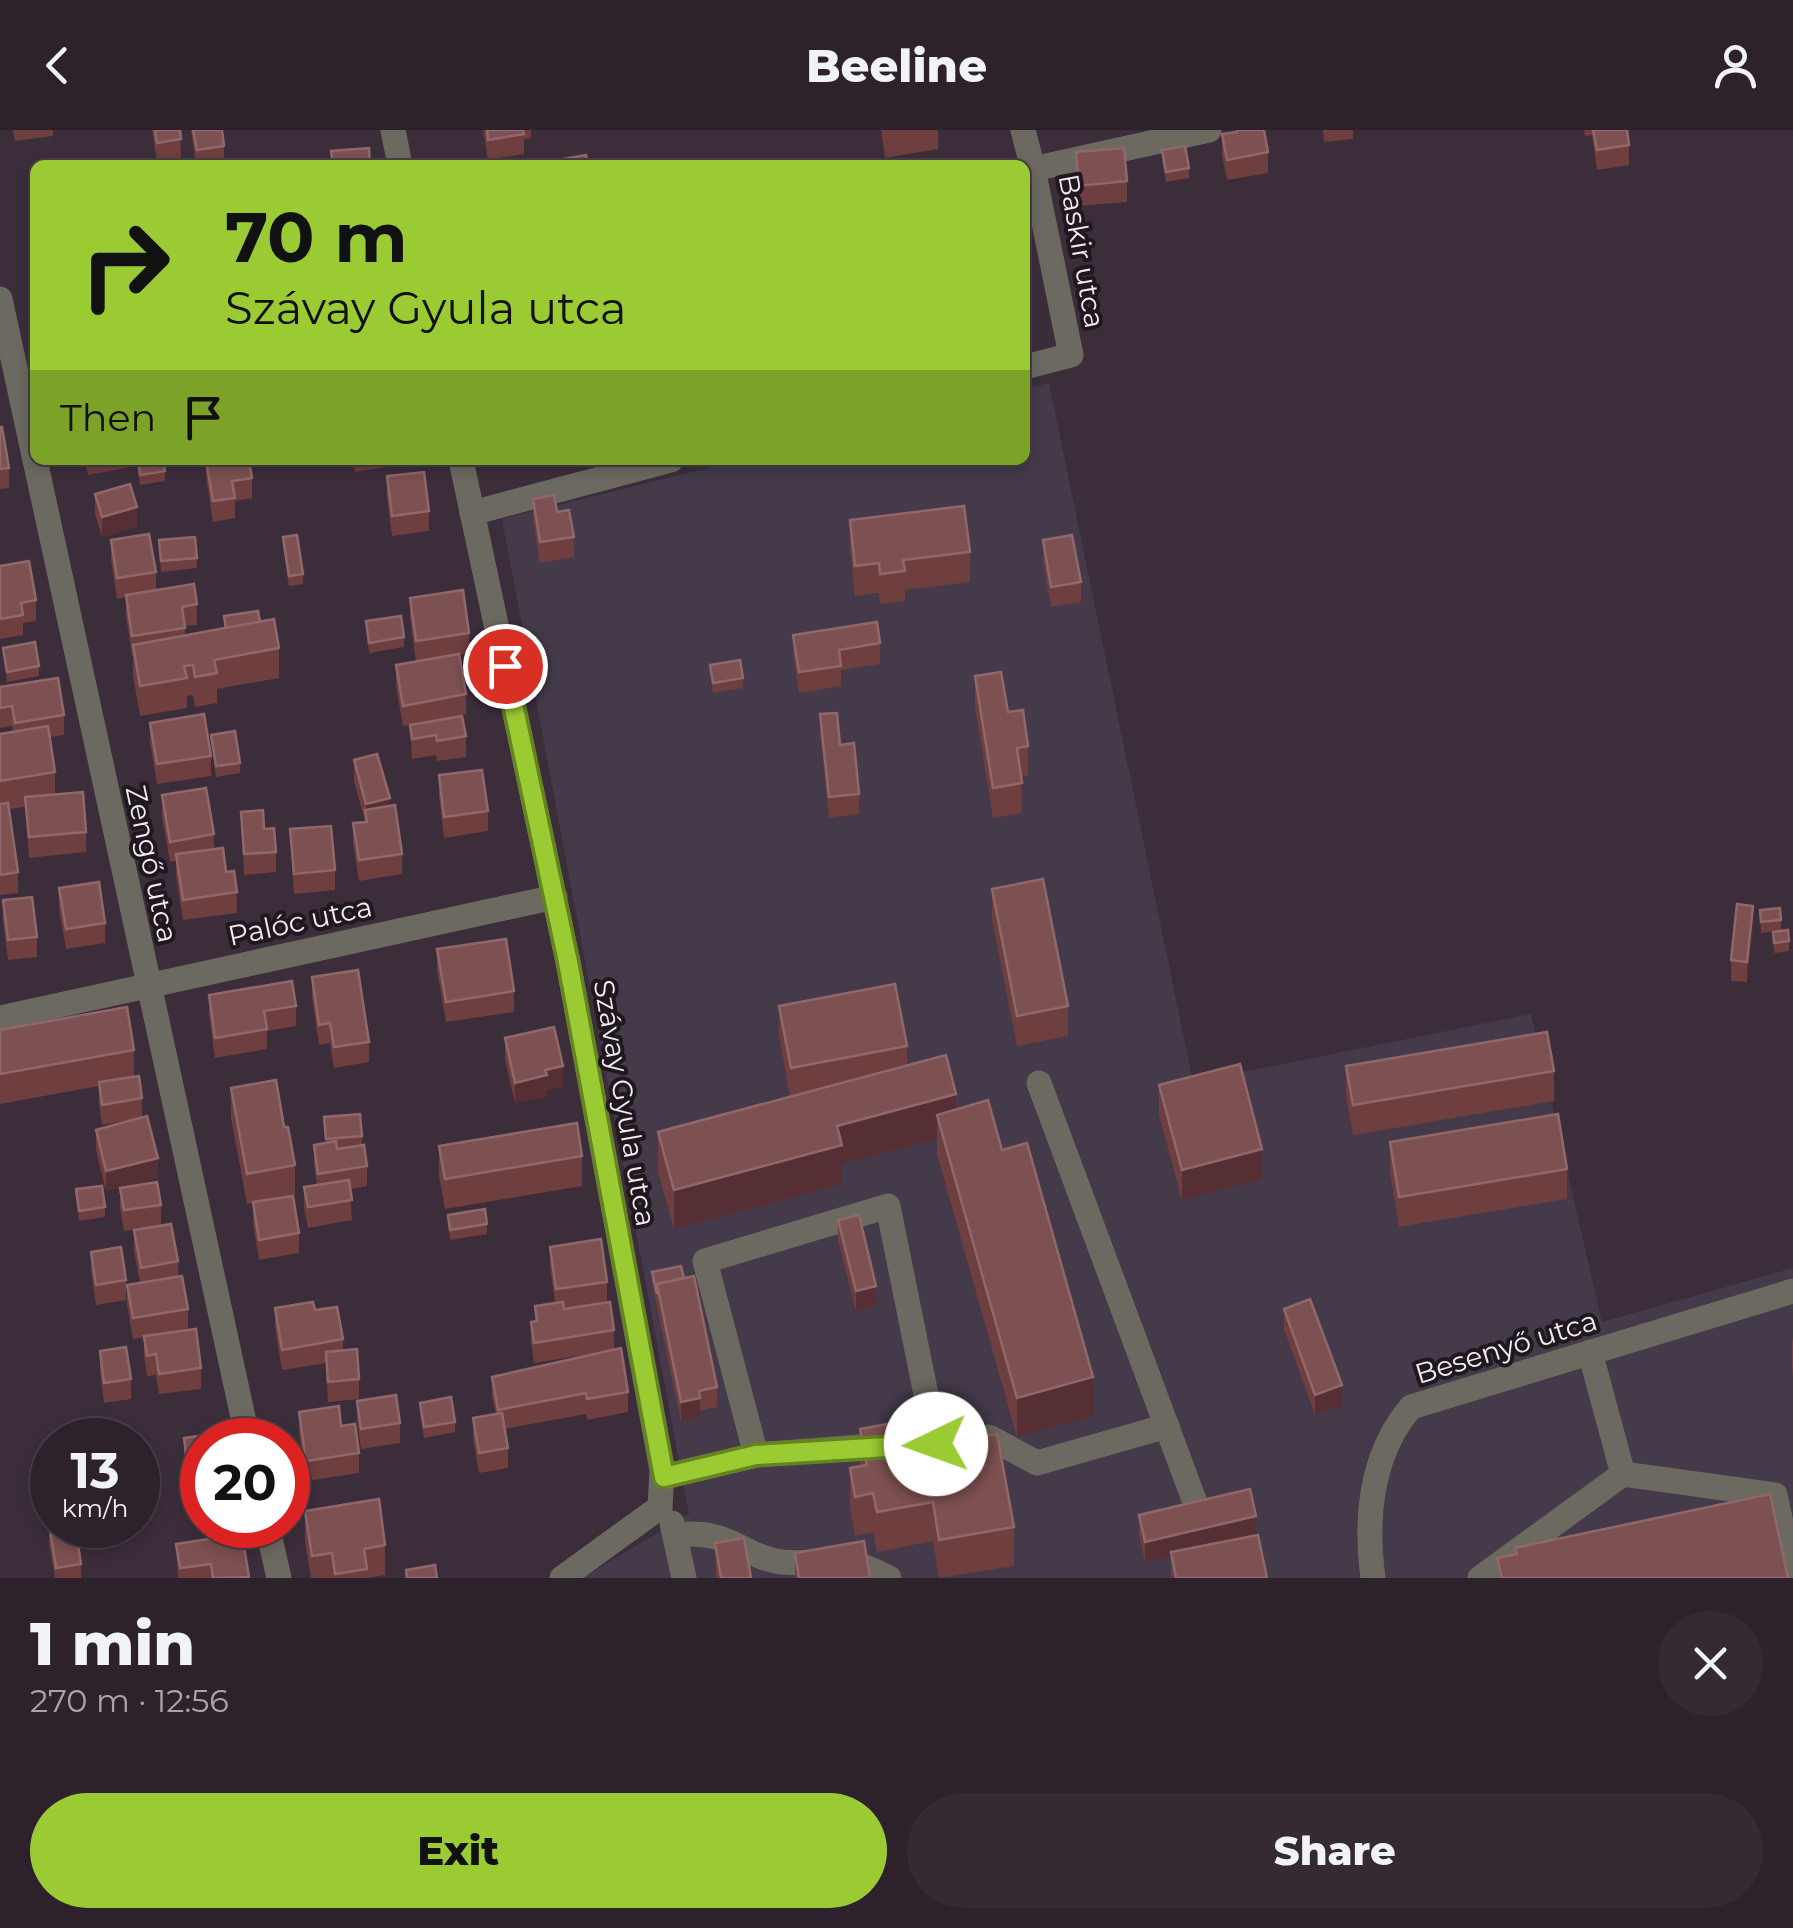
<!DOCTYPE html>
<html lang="en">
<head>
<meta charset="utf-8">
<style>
  body { margin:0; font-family:Montserrat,sans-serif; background:#352a34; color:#f1f3f6; height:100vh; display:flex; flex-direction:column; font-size:38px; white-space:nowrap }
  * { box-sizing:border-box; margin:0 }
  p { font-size:32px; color:#a7a4a9 }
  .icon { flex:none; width:55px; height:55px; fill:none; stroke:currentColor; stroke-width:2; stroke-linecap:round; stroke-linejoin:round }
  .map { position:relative; height:1448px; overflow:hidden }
  .sheet { display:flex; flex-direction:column; background:#2d222c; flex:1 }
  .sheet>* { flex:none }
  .guide { position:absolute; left:30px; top:30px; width:1000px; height:305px; border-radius:15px; box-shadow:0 5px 15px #0003,0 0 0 2px #483f48; background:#9bcb33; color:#111; overflow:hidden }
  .speed { position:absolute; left:30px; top:1288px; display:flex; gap:20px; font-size:50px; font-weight:700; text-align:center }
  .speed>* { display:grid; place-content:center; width:130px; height:130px; border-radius:50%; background:#2d222c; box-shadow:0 5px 15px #0003,0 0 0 2px #483f48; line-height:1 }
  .speed small { font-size:25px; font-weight:400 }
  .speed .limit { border:15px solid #d22; background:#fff; color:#111 }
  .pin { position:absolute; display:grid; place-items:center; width:85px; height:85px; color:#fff; margin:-42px; border:5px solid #fff; border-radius:50%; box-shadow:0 2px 10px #0007 }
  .me { position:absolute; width:110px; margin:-55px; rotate:267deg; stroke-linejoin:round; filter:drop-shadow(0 0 8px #0008) }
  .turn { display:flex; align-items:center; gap:35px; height:210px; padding:0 30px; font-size:45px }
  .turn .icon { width:130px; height:130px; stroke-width:2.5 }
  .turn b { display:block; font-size:70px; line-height:85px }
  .then { display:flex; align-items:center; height:95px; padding:0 30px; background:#0003; gap:20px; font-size:38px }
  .round { display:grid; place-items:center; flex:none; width:105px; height:105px; border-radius:52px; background:#352a34 }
  .head { display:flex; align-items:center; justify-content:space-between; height:170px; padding:0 30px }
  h1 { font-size:60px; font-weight:800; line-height:75px }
  .action { display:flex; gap:20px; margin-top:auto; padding:20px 30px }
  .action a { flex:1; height:115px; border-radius:60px; background:#9bcb33; color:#111; font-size:40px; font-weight:800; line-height:115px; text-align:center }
  .action a+a { background:#352a34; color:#f1f3f6 }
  header { display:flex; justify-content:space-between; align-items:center; height:130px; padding:0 30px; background:#2d222c; font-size:45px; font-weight:800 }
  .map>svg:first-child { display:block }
  .industrial { fill:#443a49 }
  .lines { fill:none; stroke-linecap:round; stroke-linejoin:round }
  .minor { stroke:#6c6a60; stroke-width:25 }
  .wall { fill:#6f3e3e }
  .shaded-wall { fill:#552f34 }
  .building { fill:#7d5051; stroke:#90686b; stroke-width:2.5 }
  .route-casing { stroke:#658421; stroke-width:25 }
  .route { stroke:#9bcb33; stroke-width:18 }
  .labels { text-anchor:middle; stroke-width:8; stroke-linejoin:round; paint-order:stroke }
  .street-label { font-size:28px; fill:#f5eaf4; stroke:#1f181f }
</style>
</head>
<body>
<header><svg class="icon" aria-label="back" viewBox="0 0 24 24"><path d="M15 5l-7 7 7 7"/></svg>Beeline<svg class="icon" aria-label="person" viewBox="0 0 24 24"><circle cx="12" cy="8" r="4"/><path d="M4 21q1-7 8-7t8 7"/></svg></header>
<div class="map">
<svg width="1793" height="1448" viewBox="0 0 1793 1448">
  <rect width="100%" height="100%" fill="#3c2d3b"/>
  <path class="industrial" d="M1049 253 1193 952 1531 884 1602 1192 1793 1138V1448H582L689 1384 502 389 740 330H1025V259Z"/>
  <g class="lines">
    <g class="minor">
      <path d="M393 0 400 35"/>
      <path d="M1023 0 1033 39"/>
      <path d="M0 169 248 1310"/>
      <path d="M1025 237 1071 225 1033 39 1209 0"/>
      <path d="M461 330 568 832 662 1340 660 1377"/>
      <path d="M472 383 671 330"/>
      <path d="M0 888 555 767"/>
      <path d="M1039 953 1196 1375"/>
      <path d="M1590 1222 1623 1344"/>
      <path d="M756 1325 705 1131 888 1076 936 1314"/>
      <path d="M663 1347 756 1325 989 1307 1037 1333 1167 1296"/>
      <path d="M672 1393 684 1448"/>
      <path d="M267 1395 279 1448"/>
      <path d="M677 1405C729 1398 745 1428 782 1432 831 1436 840 1422 889 1448"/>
      <path d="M562 1448 660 1377"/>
      <path d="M1373 1448C1365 1387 1370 1325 1411 1277L1793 1161"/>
      <path d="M1480 1448 1623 1344 1775 1365 1793 1448"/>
    </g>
  </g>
  <g class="wall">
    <path d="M13 0H53V6L15 11Z"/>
    <path d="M152 0H180L181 29 157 33Z"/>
    <path d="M191 0H222L224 16V35H196Z"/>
    <path d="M483 0H531V8L524 9V24L488 30Z"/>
    <path d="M881 0H938V19L885 28Z"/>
    <path d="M1236 0H1264L1268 22V43L1227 50 1222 25V4L1236 2Z"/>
    <path d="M1323 0H1353V9L1324 12Z"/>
    <path d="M1584 0H1627L1629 15V35L1597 40 1592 5 1585 6Z"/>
    <path d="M1162 20 1189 38V48L1166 52 1162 30Z"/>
    <path d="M1076 22 1127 51V72L1079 76Z"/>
    <path d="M0 297 9 338V358L0 359Z"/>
    <path d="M85 330H127V338L88 345Z"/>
    <path d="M137 330 165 341V351L140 355Z"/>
    <path d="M206 330 252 348V368L235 371V388L213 392 206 347Z"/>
    <path d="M319 330H349V332L320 336Z"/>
    <path d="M353 330H423V331L355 342Z"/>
    <path d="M387 346 429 381V401L392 406 387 367Z"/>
    <path d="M95 364 137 397 102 407 95 384Z"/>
    <path d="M533 369 557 382 574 407V427L540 433 533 389Z"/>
    <path d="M850 390 970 422V452L905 460V471L880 474 879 463 855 466 850 420Z"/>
    <path d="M283 407 303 444V454L289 456 283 417Z"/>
    <path d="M111 410 156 442V460L197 474V495L185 496V506L224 498V486L260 492 279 518V548L217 559V573L195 577 193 565 187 566V578L140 586 133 545V526H132L126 485V467L117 469 111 430Z"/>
    <path d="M159 410 197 428V438L161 442Z"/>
    <path d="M1043 410 1081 452V472L1051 477 1043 431Z"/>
    <path d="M0 436 36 470V491L23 493V505L0 509Z"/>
    <path d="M410 468 469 503V523L459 525 466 564V584L403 596 396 556V535L416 531 410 488Z"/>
    <path d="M366 491 404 507V517L369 523Z"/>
    <path d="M793 505 880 513V534L841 540V556L799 563 793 525Z"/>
    <path d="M3 518 39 536V546L7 552Z"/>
    <path d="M710 535 743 548V558L713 563Z"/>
    <path d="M975 546 1008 582 1028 616V646L1021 647 1022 683 993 688 975 576Z"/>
    <path d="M0 557 64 585V605L50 607 55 642V665L86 702V722L29 728 25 677 9 679 18 742V763L0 765V604L13 602 12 596 0 598Z"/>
    <path d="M820 584 840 615 859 664V684L829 688 820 604Z"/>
    <path d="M150 593 211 626V646L157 654 150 613Z"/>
    <path d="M410 595 466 606V627L437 631 436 625 412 629Z"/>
    <path d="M211 605 240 633V643L216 647Z"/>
    <path d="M354 630 390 676 402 724V744L359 751 353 714V693L365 691 354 651Z"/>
    <path d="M439 645 488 681V701L444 708 439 666Z"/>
    <path d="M162 665 214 704V719L237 762V783L183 790 176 745V731L170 732 162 686Z"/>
    <path d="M241 682 264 699 276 722V742L244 745Z"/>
    <path d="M290 699 335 740V760L294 764Z"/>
    <path d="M59 758 105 793V813L66 819 59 779Z"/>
    <path d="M992 759 1068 876V906L1017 916 992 789Z"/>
    <path d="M3 770 37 807V827L8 830 3 791Z"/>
    <path d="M1760 780 1781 790V800L1761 803Z"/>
    <path d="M1753 796 1747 852 1731 851V830Z"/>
    <path d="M1773 802 1789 811V821L1774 823Z"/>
    <path d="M437 819 514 861V882L446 892 437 840Z"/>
    <path d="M312 847 369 912V932L334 938 330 913 319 915 312 868Z"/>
    <path d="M209 865 296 876V896L267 901V919L215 928 209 885Z"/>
    <path d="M779 876 907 916V935L1002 1020 1093 1286 1017 1307 937 1024V1009L842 1034V1054L674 1099 658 1042V1002L790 967 779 906Z"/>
    <path d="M0 900 134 920V946L142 968V987L158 1048 106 1061 96 1020V1000L135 989 102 995 99 973V956L0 974Z"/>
    <path d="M505 908 563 956 547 960V966L515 973 505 929Z"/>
    <path d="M1346 936 1554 941V971L1353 1005 1346 966Z"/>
    <path d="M1159 955 1262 1049 1182 1070 1159 985Z"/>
    <path d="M231 958 284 997 295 1035V1065L274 1069 299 1103V1123L259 1130 253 1093V1073L247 1074 231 988Z"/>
    <path d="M324 987 362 1006V1015L367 1036V1056L350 1059 352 1090 308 1098 304 1078V1057L317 1055 314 1035V1015L326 1013Z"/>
    <path d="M1390 1012 1567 1039V1069L1399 1097 1390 1042Z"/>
    <path d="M439 1016 582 1026V1056L445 1079 439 1046Z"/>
    <path d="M120 1058 161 1075V1095L124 1101 120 1078Z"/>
    <path d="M76 1059 105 1077V1087L79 1091Z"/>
    <path d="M448 1085 487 1094V1104L450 1110Z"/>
    <path d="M838 1090 876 1176 856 1181 838 1110Z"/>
    <path d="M134 1100 178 1131V1147L188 1179V1199L201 1238V1259L159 1264 156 1245 147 1246 144 1226V1207L133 1209 127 1175V1155L140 1153 134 1120Z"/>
    <path d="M550 1117 607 1152V1172L564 1178 614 1200V1220L628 1262V1282L587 1290 586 1284 504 1299 508 1318V1338L479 1343 473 1309V1288L496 1284 492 1267V1247L604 1222 534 1233 531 1212V1192L535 1191V1176L555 1173 550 1137Z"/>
    <path d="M91 1122 126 1150V1170L96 1175 91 1142Z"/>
    <path d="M652 1142 684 1148 717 1257V1277L700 1281V1288L681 1292 652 1152Z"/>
    <path d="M275 1178 315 1180 343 1209V1220L359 1249V1269L328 1272 326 1233 282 1240 275 1198Z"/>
    <path d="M1284 1179 1342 1276 1315 1285 1284 1199Z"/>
    <path d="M1792 1210H1793V1247L1792 1240Z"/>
    <path d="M100 1221 131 1249V1269L104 1273 100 1241Z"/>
    <path d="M357 1271 400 1293V1313L361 1319 357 1291Z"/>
    <path d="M420 1273 455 1292V1302L424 1308 420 1283Z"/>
    <path d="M299 1282 341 1296 359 1323V1343L306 1351 299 1302Z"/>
    <path d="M860 1299 924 1340 945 1335V1314L1014 1397V1436L939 1448 933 1411 877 1422 873 1402 855 1406 850 1377V1338L860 1336Z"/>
    <path d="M184 1308 202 1310V1364L189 1366 184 1328Z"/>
    <path d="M305 1381 385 1415V1445L367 1448H311L305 1411Z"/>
    <path d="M1139 1385 1256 1406 1267 1448H1171V1426L1145 1432 1139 1405Z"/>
    <path d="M49 1393 81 1434V1448H55L49 1413Z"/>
    <path d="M242 1404 249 1448H178L176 1414Z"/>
    <path d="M715 1413 751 1448H716Z"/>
    <path d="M795 1423 870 1448H795Z"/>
  </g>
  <g class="shaded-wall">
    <path d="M137 377V397L102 407V387Z"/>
    <path d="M390 668V688L366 685V674Z"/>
    <path d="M1753 776V796L1747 852V832Z"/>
    <path d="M563 936V956L547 960V966L515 973V953L545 940Z"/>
    <path d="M956 964V1004L937 985V1009L842 1034V1054L674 1099V1060L837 996Z"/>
    <path d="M1262 1019V1049L1182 1070V1040Z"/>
    <path d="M158 1028V1048L106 1061V1041Z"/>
    <path d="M876 1156V1176L856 1181V1161Z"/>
    <path d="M1093 1247V1286L1017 1307V1268Z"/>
    <path d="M1342 1255V1276L1315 1285V1265Z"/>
    <path d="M700 1268V1288L681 1292V1272Z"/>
    <path d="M1256 1386V1407L1145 1432V1412Z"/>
  </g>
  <g class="building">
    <path d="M155 0H180L181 9 157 13Z"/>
    <path d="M193 0H222L224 16 197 20Z"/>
    <path d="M487 0H523L524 4 488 10Z"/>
    <path d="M1237 0H1264L1268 22 1227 30 1222 4 1237 2Z"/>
    <path d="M1593 0H1627L1629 15 1597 20Z"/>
    <path d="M1185 16 1189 38 1166 42 1162 20Z"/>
    <path d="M369 18 370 35H333L331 21Z"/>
    <path d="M1124 18 1127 51 1079 56 1076 22Z"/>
    <path d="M586 25 588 35H530Z"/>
    <path d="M93 31 94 35H73V34Z"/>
    <path d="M0 297H2L9 338 0 339Z"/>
    <path d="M138 330H163L165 341 140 345Z"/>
    <path d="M206 330H249L252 348 232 351 235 368 213 371Z"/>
    <path d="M424 342 429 381 392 386 387 346Z"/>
    <path d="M130 354 137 377 102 387 95 364Z"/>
    <path d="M554 365 557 382 569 380 574 407 540 412 533 369Z"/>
    <path d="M964 376 970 422 903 430 905 441 880 444 879 433 855 436 850 390Z"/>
    <path d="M149 404 156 442 117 448 111 410Z"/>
    <path d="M297 405 303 444 289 446 283 407Z"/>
    <path d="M1072 405 1081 452 1051 457 1043 410Z"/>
    <path d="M195 407 197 428 161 431 159 410Z"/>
    <path d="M29 431 36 470 21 473 23 485 0 489V436Z"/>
    <path d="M194 454 197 474 182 477 185 498 132 506 126 465Z"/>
    <path d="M463 460 469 503 416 511 410 468Z"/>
    <path d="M258 481 260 492 226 498 224 486Z"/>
    <path d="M401 486 404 507 369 513 366 491Z"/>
    <path d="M274 489 279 518 214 530 217 543 195 547 193 535 184 536 187 548 140 556 133 515Z"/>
    <path d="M877 492 880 513 839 520 841 536 799 542 793 505Z"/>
    <path d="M35 512 39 536 7 542 3 518Z"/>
    <path d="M459 524 466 564 403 576 396 535Z"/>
    <path d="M740 530 743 548 713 553 710 535Z"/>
    <path d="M1001 542 1008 582 1023 580 1028 616 1017 618 1022 653 993 658 975 546Z"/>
    <path d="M58 548 64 585 15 593 12 576 0 578V557Z"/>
    <path d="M837 583 840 615 854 613 859 664 829 667 820 584Z"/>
    <path d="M204 584 211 626 157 634 150 593Z"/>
    <path d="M462 586 466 606 437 611 436 605 412 609 410 595Z"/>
    <path d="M48 596 55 642 0 651V604Z"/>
    <path d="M235 601 240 633 216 636 211 605Z"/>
    <path d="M377 624 390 668 366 674 354 630Z"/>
    <path d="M482 640 488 681 444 687 439 645Z"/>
    <path d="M206 658 214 704 170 712 162 665Z"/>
    <path d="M83 662 86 702 29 707 25 667Z"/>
    <path d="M8 673 18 742 0 745V674Z"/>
    <path d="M395 675 402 724 359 730 353 693 367 692 365 680Z"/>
    <path d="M263 680 264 699 274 698 276 722 244 724 241 682Z"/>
    <path d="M331 696 335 740 294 744 290 699Z"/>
    <path d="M223 718 226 742 234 741 237 762 183 770 176 724Z"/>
    <path d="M1043 749 1068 876 1017 886 992 759Z"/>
    <path d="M99 752 105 793 66 799 59 758Z"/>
    <path d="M32 767 37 807 8 810 3 770Z"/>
    <path d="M1737 774 1753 776 1747 832 1731 830Z"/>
    <path d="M1780 778 1781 790 1761 792 1760 780Z"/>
    <path d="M1788 800 1789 811 1774 813 1773 802Z"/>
    <path d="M506 809 514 861 446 872 437 819Z"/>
    <path d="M358 840 369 912 334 917 330 893 319 895 312 847Z"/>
    <path d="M292 851 296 876 264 881 267 899 215 908 209 865Z"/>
    <path d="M895 854 907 916 791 938 779 876Z"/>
    <path d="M127 877 134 920 0 944V900Z"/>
    <path d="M554 897 563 936 545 940 547 945 515 953 505 908Z"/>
    <path d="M1547 902 1554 941 1353 975 1346 936Z"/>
    <path d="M946 925 956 964 837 996 842 1015 674 1060 658 1002Z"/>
    <path d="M1240 934 1262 1019 1182 1040 1159 955Z"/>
    <path d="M139 946 142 968 102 975 99 952Z"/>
    <path d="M276 950 284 997H288L295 1035 247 1044 231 958Z"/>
    <path d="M988 970 1002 1020 1027 1013 1093 1247 1017 1268 937 985Z"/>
    <path d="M360 984 362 1006 326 1009 324 987Z"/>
    <path d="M1558 984 1567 1039 1399 1067 1390 1012Z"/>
    <path d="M147 986 158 1028 106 1041 96 1000Z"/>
    <path d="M577 993 582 1026 445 1049 439 1016Z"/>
    <path d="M336 1011 337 1019 364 1015 367 1036 318 1044 314 1015Z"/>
    <path d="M349 1050 352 1070 308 1077 304 1057Z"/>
    <path d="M157 1052 161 1075 124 1080 120 1058Z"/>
    <path d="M102 1056 105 1077 79 1081 76 1059Z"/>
    <path d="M293 1066 299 1103 259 1110 253 1072Z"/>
    <path d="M485 1079 487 1094 450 1100 448 1085Z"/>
    <path d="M859 1085 876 1156 856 1161 838 1090Z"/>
    <path d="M171 1094 178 1131 141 1138 134 1100Z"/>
    <path d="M601 1109 607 1152 556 1159 550 1117Z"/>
    <path d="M121 1117 126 1150 96 1155 91 1122Z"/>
    <path d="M681 1136 684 1148 657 1154V1164L652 1142Z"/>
    <path d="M182 1146 188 1179 133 1188 127 1155Z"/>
    <path d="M694 1146 717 1257 699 1261 700 1268 681 1272 657 1154Z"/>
    <path d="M1310 1169 1342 1255 1315 1265 1284 1179Z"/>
    <path d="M313 1172 315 1180 337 1177 343 1209 282 1220 275 1178Z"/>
    <path d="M563 1172 564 1179 610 1172 614 1200 534 1213 531 1192 537 1191 535 1176Z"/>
    <path d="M196 1199 201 1238 159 1244 156 1224 147 1226 144 1206Z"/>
    <path d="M126 1217 131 1249 104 1253 100 1221Z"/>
    <path d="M621 1218 628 1262 587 1269 586 1263 498 1280 492 1247Z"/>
    <path d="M357 1219 359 1249 328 1252 326 1222Z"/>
    <path d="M396 1265 400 1293 361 1299 357 1271Z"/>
    <path d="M451 1267 455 1292 424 1297 420 1273Z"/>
    <path d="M339 1276 341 1296 355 1294 359 1323 306 1331 299 1282Z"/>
    <path d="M502 1283 508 1318 479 1323 473 1288Z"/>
    <path d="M915 1289 924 1340 948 1335 945 1314 997 1304 1014 1397 939 1410 933 1372 877 1382 873 1363 855 1367 850 1338 867 1335 860 1299Z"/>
    <path d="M219 1303 220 1310H202V1344L189 1346 184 1308Z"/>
    <path d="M1250 1359 1256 1386 1145 1412 1139 1385Z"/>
    <path d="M1770 1364 1788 1448H1502L1497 1428 1517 1424 1515 1418Z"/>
    <path d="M379 1369 385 1415 364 1419 367 1439 335 1444 332 1423 312 1426 305 1381Z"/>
    <path d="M52 1392V1395H75L81 1434 56 1438 49 1393Z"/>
    <path d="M242 1404 249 1447 213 1448 211 1434 180 1438 176 1414Z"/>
    <path d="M1258 1405 1267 1448H1176L1171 1422Z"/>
    <path d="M744 1408 751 1448H721L715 1413Z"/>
    <path d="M864 1411 870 1448H799L795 1423Z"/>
    <path d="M435 1435 437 1448H407L406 1440Z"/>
  </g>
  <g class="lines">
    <defs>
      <path id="route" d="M505 536 568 832 664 1347 756 1325 936 1314"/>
    </defs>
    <use href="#route" class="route-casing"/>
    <use href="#route" class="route"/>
  </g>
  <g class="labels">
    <g class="street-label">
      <text transform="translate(1082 121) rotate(80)" y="10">Baskir utca</text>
      <text transform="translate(152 734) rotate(78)" y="10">Zengő utca</text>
      <text transform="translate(300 791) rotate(-12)" y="10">Palóc utca</text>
      <text transform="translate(625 973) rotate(80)" y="10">Szávay Gyula utca</text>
      <text transform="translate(1506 1217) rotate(-17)" y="10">Besenyő utca</text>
    </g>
  </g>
</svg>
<div class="speed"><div>13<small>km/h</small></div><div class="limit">20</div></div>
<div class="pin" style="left:505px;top:536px;background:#d93025"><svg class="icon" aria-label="arrive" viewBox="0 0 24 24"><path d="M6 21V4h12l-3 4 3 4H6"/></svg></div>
<svg class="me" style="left:936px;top:1314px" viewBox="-20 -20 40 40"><circle r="19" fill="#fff"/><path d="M0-13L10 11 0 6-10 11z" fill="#9bcb33"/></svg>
<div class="guide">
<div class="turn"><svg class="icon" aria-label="right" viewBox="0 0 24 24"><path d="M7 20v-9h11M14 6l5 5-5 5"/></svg><div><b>70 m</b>Szávay Gyula utca</div></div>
<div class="then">Then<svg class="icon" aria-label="arrive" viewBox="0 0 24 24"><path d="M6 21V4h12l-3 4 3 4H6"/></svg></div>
</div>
</div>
<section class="sheet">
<div class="head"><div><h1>1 min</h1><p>270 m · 12:56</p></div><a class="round"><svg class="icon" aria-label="close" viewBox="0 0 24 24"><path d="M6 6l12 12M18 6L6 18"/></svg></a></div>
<div class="action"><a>Exit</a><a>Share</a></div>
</section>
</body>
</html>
